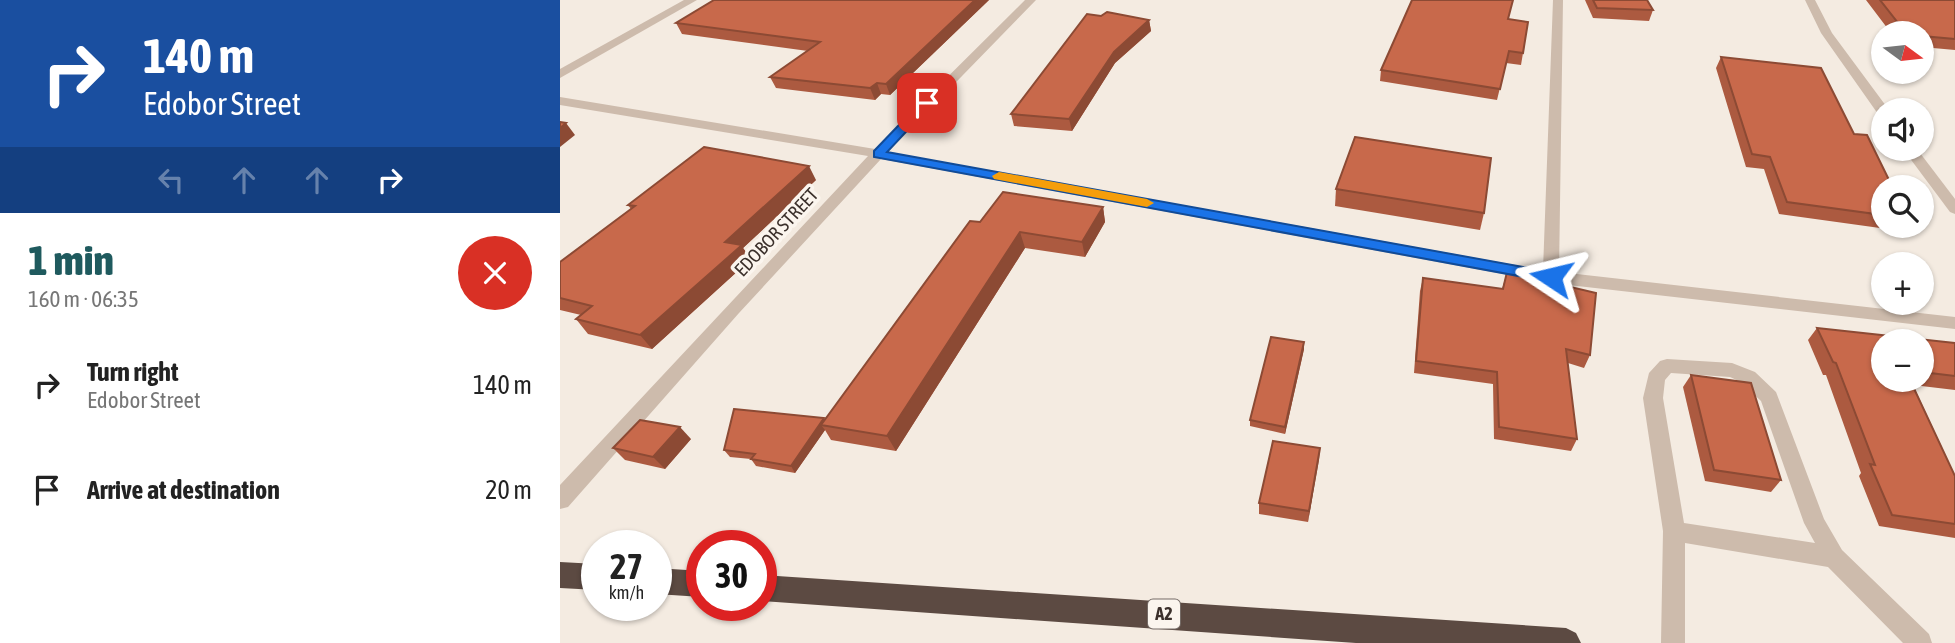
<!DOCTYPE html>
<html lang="en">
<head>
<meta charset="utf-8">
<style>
  body { margin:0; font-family:"Asap Condensed",sans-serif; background:#f2f2f2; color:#222; height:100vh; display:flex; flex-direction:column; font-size:26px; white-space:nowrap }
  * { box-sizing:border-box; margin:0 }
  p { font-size:23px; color:#767676 }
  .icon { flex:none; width:38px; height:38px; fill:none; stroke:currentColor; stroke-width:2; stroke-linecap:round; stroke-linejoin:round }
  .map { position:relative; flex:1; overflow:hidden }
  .sheet { display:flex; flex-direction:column; background:#fff; width:560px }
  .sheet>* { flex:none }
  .guide { background:#1a4fa0; color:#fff; overflow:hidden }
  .needle { width:46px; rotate:105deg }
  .buttons { position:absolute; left:1311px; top:21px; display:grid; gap:14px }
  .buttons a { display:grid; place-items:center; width:63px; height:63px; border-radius:50%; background:#fff; box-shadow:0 2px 5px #0004; font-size:35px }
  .speed { position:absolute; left:21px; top:530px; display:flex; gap:14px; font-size:35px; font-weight:700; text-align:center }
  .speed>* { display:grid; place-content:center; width:91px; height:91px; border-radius:50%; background:#fff; box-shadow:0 2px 5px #0004; line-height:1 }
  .speed small { font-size:18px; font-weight:400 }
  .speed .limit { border:10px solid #d22; background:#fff; color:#111 }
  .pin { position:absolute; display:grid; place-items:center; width:60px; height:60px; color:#fff; margin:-30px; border-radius:14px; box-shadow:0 4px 10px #0006 }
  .me { position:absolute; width:77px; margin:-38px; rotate:280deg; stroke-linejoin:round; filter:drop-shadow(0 0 5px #0008) }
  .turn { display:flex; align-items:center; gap:24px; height:147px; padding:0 28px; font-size:32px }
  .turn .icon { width:91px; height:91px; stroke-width:2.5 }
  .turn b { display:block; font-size:49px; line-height:60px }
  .lanes { display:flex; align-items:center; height:66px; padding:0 28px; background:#0003; justify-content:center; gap:35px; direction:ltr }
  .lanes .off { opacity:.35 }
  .round { display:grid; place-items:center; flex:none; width:74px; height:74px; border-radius:37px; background:#f2f2f2 }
  .overview { display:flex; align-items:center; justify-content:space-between; height:119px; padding:0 28px }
  h1 { font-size:42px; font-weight:800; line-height:52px; color:#1f5a5e }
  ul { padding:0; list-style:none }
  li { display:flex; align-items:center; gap:21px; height:105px; padding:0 28px }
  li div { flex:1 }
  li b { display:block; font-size:26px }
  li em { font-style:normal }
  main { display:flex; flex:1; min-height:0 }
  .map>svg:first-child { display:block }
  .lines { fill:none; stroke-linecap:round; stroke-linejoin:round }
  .minor { fill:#cdbbac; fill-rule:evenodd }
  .highway { fill:#5c4a42; fill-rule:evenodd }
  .wall { fill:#ac5a40; fill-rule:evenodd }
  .shaded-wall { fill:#8c4a34 }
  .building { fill:#c8694b; stroke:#8c4a34; stroke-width:2 }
  .route { fill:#1a73e8; stroke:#114b97; stroke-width:2 }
  .slow { fill:#f59e0b }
  .labels { text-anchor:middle; stroke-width:7; stroke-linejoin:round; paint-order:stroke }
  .shield { fill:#fbf5ee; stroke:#756b66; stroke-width:2 }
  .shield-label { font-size:18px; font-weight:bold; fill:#3b302b }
  .street-label { font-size:19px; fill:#3b302b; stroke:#fbf5ee }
</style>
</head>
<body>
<main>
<section class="sheet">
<div class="guide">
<div class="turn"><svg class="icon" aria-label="right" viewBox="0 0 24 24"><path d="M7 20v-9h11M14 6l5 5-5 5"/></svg><div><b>140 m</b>Edobor Street</div></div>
<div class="lanes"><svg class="icon off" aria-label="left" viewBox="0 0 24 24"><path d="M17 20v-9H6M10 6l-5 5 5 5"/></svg><svg class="icon off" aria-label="ahead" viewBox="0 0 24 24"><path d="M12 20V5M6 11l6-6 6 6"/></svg><svg class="icon off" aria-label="ahead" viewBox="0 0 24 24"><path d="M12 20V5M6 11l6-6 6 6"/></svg><svg class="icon" aria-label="right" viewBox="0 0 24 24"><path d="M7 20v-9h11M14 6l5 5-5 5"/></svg></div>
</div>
<div class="overview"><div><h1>1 min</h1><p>160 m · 06:35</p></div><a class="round" style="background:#d93025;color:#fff"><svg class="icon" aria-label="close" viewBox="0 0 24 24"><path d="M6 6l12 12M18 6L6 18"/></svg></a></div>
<ul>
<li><svg class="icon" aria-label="right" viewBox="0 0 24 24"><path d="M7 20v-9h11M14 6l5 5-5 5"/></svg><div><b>Turn right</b><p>Edobor Street</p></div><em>140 m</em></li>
<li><svg class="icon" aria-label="arrive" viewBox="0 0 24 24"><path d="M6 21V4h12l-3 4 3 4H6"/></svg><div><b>Arrive at destination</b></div><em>20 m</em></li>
</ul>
</section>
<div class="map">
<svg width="1395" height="643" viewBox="0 0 1395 643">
  <rect width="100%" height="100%" fill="#f4ebe1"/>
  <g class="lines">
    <g class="minor">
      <path d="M124 0H137L0 78V69Z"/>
      <path d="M465 0H476L328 152 983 270 993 0H1003L999 272 1395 317V329L991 283 321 159 179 313 8 507 0 509V485L308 156 0 105V97L315 149Z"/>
      <path d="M1245 0H1255L1272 33 1329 110H1323V115L1318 114 1261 33Z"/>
      <path d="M1343 149H1357L1395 199V214L1390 212Z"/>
      <path d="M1107 359 1172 363 1195 372 1216 392 1264 519 1282 550 1369 634 1372 643H1343L1268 567 1125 543V643H1101L1103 531 1083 398 1089 373 1100 361ZM1111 373 1170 377 1181 382 1201 401 1244 523 1255 543 1124 523 1103 398 1105 380Z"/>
    </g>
    <g class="highway">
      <path d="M0 562 37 564V590L0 588Z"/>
      <path d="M96 568 142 571V597L96 594Z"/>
      <path d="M201 575 1006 628 1016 633 1021 643H796L201 601Z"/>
    </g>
  </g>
  <g class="wall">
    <path d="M429 0 330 95 321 94 315 100 216 88 210 77 248 51 122 34 116 23Z"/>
    <path d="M1025 0H1087L1093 10 1089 21 1033 18Z"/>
    <path d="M1306 0H1395V50L1362 47V33H1331Z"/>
    <path d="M948 19 963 53 961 65 946 63 937 100 820 81 821 70Z"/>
    <path d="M589 20 591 31 555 63 512 131 454 126 451 114Z"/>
    <path d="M1161 57 1294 134 1323 187V226H1361L1356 233 1219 214 1204 169 1186 167 1156 68Z"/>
    <path d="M256 180 183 248 191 259 92 349 28 334 16 319 21 315 0 310V262L71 209 68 205Z"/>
    <path d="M776 189 924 213 920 230 775 206Z"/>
    <path d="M543 207 545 222 525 257 465 248 336 451 271 440 265 430 235 473 196 466 191 459 170 457 164 450 265 419 420 222Z"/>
    <path d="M947 272 1030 355 1024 368 1008 363 1017 439 1011 451 934 439 933 384 854 373 860 291 863 278 942 289Z"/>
    <path d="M1257 328 1395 343V390L1353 385 1395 476V538L1319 526 1299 476 1301 473 1266 375H1263L1248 340ZM1362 341V380H1323Z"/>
    <path d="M744 342V349L725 434 690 426V420Z"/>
    <path d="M1131 375 1221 480 1211 492 1145 481 1123 387Z"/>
    <path d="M131 439 105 469 65 460 53 448Z"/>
    <path d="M760 448 748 522 699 514V503Z"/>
  </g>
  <g class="shaded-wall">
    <path d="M415 0H429L330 95 326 84Z"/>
    <path d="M589 20 591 31 555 63 512 131 509 119 554 52Z"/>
    <path d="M317 83 321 94 315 100 310 88Z"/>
    <path d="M6 123 15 135 0 147V128Z"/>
    <path d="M249 166 256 180 183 248 191 259 92 349 80 335 165 242Z"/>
    <path d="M543 207 545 222 525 257 522 242Z"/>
    <path d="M460 232 465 248 336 451 327 436Z"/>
    <path d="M744 342V349L725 434V427Z"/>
    <path d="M264 418 261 425 265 430 235 473 231 466Z"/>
    <path d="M120 427 131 439 105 469 93 457Z"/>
    <path d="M760 448 759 460 748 522 749 511Z"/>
  </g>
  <g class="building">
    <path d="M154 0H415L326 84 317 83 310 88 210 77 260 42 116 23Z"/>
    <path d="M852 0H953L948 19 968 22 963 53 949 51 940 89 821 70Z"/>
    <path d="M1033 0H1087L1093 10 1037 8Z"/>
    <path d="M1320 0H1395V39L1362 36V33H1346Z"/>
    <path d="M547 12 589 20 554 52 509 119 451 114 527 14 541 16Z"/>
    <path d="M1161 57 1261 68 1294 134 1307 135 1330 182 1345 184 1347 187H1323V215L1227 202 1210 157 1192 154Z"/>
    <path d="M0 122 6 123 0 128Z"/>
    <path d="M795 137 931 158 924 213 776 189Z"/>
    <path d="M144 147 249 166 165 242 182 245 80 335 16 319 32 306 0 298V262L75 206 68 205Z"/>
    <path d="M443 192 543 207 522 242 460 232 327 436 261 425 410 221 420 222Z"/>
    <path d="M947 272 1036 293 1030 355 1006 349 1017 439 939 427 937 372 856 361 863 278 943 289Z"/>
    <path d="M1257 328 1395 343V376L1362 372V341H1323V380H1350L1395 476V524L1332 515 1310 464 1315 465 1276 363 1273 362Z"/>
    <path d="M711 337 744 342 725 427 690 420Z"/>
    <path d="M1131 375 1191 383 1221 480 1154 470Z"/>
    <path d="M174 409 264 418 231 466 191 459 195 454 164 450Z"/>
    <path d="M80 420 120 427 93 457 53 448Z"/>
    <path d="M713 441 760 448 749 511 699 503Z"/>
  </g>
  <path class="route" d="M363 100 373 103 327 152 991 272 999 277 991 282 314 157V151Z"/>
  <path class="slow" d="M439 172 587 199 594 203 587 207 434 179 432 176Z"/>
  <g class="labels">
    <rect class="shield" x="588" y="599.5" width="32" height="29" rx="5"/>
    <g class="shield-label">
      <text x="604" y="620">A2</text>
    </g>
    <g class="street-label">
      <text transform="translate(216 232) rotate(-47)" y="7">EDOBOR STREET</text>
    </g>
  </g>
</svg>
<div class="buttons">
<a><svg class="needle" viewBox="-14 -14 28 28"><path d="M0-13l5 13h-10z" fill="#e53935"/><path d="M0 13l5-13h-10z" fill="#767676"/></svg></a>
<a><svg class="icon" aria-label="sound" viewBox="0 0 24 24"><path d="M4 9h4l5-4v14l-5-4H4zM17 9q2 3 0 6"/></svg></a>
<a><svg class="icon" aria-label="search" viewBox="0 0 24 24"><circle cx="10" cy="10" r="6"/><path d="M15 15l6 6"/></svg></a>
<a>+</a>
<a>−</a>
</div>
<div class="speed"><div>27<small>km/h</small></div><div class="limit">30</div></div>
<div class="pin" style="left:367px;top:103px;background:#d93025"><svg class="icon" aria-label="arrive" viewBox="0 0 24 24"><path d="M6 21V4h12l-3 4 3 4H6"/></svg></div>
<svg class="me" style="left:991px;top:277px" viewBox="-20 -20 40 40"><path d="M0-17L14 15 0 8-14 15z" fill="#1a73e8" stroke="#fff" stroke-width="4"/></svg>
</div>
</main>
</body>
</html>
